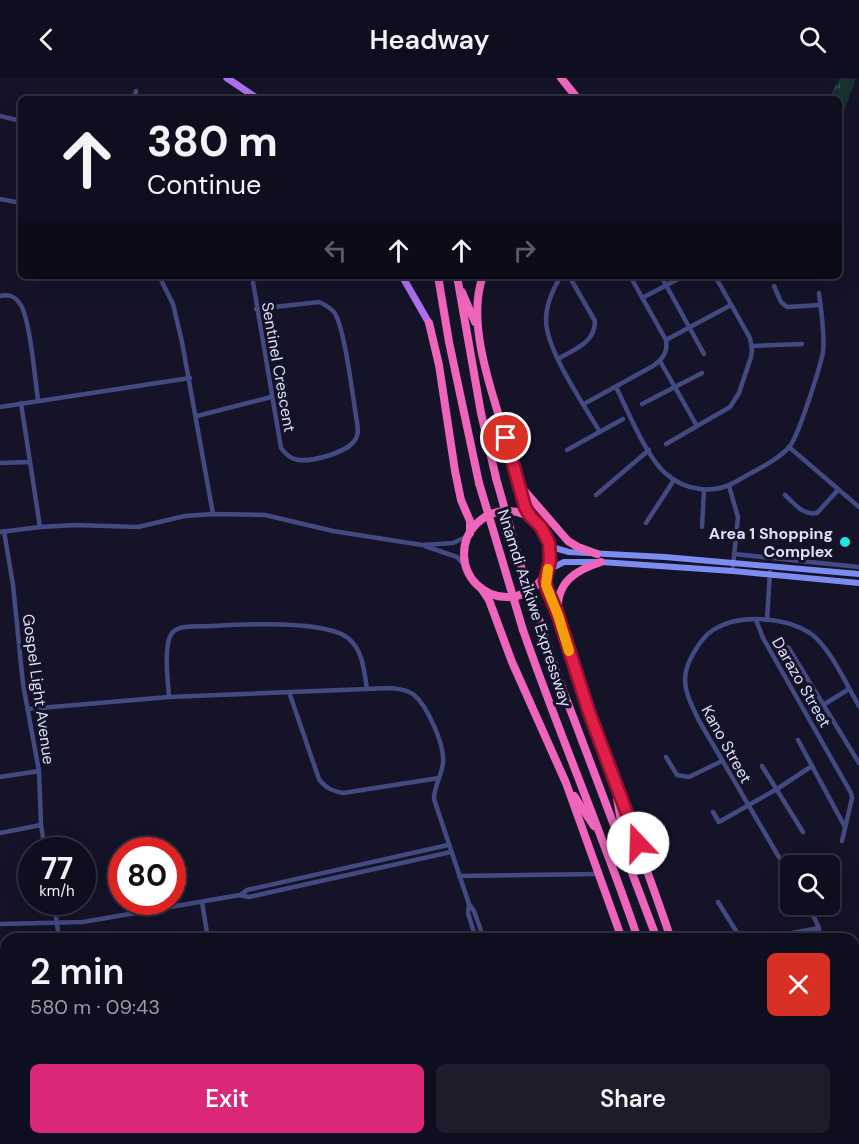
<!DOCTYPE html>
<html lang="en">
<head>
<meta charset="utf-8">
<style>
  body { margin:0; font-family:"DM Sans",sans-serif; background:#1d1c2b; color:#f1f3f6; height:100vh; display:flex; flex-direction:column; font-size:22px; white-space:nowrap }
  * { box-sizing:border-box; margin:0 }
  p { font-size:20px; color:#9b9ca4 }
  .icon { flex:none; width:33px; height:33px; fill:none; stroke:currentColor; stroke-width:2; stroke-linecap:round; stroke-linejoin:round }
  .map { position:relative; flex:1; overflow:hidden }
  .panel { position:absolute; left:0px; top:855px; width:860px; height:212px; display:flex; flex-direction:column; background:#0f0e1e; border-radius:18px 18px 0 0; box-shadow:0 6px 24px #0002,0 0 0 2px #2f2e3c }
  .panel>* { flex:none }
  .banner { position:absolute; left:18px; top:18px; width:824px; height:183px; border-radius:9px; box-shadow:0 6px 24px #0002,0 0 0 2px #2f2e3c; background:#0f0e1e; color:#f1f3f6; overflow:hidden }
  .fabs { position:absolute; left:780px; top:777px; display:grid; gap:12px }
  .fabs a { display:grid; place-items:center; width:60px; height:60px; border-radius:9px; background:#0f0e1e; box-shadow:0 6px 24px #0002,0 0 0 2px #2f2e3c; font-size:30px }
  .speed { position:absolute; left:18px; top:759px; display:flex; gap:12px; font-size:30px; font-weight:700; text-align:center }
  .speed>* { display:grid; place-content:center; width:78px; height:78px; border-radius:50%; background:#0f0e1e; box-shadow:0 6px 24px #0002,0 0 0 2px #2f2e3c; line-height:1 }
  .speed small { font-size:15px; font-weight:400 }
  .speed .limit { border:9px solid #d22; background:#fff; color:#111 }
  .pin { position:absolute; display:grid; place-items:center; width:51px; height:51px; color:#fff; margin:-26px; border:3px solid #fff; border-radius:50%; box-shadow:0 2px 6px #0007 }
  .me { position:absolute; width:66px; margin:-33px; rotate:339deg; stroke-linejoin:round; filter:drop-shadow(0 0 4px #0008) }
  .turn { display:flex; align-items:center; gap:21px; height:126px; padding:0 30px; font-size:27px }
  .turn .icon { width:78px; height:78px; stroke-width:2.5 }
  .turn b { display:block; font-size:42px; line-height:51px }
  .lanes { display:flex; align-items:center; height:57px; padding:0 30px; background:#0003; justify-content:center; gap:30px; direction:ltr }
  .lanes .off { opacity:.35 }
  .round { display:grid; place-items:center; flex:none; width:63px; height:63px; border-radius:9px; background:#1d1c2b }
  .overview { display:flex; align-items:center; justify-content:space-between; height:102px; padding:0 30px }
  h1 { font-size:36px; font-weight:600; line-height:45px }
  .primary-button { display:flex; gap:12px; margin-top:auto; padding:12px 30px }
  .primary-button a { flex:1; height:69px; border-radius:9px; background:#db2777; color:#fff; font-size:24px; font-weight:600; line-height:69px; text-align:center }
  .primary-button a+a { background:#1d1c2b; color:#f1f3f6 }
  header { display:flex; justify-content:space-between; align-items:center; height:78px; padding:0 30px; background:#0f0e1e; font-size:27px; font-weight:600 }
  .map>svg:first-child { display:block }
  .grass { fill:url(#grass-tufts) }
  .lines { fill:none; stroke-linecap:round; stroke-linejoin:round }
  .street { stroke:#434a82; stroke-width:4.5 }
  .secondary { stroke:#7e8cf2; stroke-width:6 }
  .primary { stroke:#ae70f0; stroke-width:7 }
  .highway { stroke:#ef65bb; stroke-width:8 }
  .highway-bridge { stroke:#ef65bb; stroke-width:8 }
  .route-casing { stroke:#92132f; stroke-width:15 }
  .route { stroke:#e11d48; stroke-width:10 }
  .slow { stroke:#f59e0b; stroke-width:10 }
  .poi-dot { fill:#1de8df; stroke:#141328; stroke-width:2 }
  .labels { text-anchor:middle; stroke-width:6; stroke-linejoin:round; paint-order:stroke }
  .street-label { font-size:16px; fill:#dedffc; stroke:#141328 }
  .poi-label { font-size:16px; font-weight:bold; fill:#dedffc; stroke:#141328; text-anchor:end }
</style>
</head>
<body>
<header><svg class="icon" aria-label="back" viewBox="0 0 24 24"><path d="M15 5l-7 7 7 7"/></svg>Headway<svg class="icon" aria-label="search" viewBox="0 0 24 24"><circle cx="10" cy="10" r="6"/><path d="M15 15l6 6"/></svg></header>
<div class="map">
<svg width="859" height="1066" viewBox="0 0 859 1066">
  <defs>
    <pattern id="grass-tufts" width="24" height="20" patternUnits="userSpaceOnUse" patternTransform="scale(1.5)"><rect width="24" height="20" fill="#17312d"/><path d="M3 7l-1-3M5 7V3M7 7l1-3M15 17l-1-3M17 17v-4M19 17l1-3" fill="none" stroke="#384e4c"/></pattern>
  </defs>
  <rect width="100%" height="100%" fill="#141328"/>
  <path class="grass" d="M840 0 856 1 839 46 838 21H828Z"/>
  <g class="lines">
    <g class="street">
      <path d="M134 21 136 13"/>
      <path d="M0 38 21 43"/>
      <path d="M0 121 21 125"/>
      <path d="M159 198 173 226 182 264 213 436"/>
      <path d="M252 198 281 370C284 374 288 378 292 380 305 387 347 375 355 362 359 357 358 350 357 344 353 322 345 249 334 234 330 230 324 226 319 224L256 231"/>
      <path d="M561 198C553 211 546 226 546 242 546 272 584 327 600 354"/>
      <path d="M661 198 704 276"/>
      <path d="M774 208 781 224 787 229 820 227"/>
      <path d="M0 218C9 216 15 218 20 226 30 239 35 302 38 322"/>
      <path d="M642 220 684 198"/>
      <path d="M666 262 731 227"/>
      <path d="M752 268 802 266"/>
      <path d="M558 281C575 271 595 265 595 243L569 198"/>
      <path d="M660 283 697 348"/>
      <path d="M616 309C628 333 646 378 665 395 685 413 714 417 737 403 752 394 779 382 790 368 799 356 820 290 823 274 825 255 821 233 819 215"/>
      <path d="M21 325 40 449"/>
      <path d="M584 326 653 288C663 281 668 274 666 262L630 198"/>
      <path d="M642 326 702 295"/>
      <path d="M0 329 190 300"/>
      <path d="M197 338 271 319"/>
      <path d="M666 366 730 329 739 315 751 279 752 272 750 260 715 198"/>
      <path d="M789 369 859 429"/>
      <path d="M567 372 623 341"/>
      <path d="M0 385 30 384"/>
      <path d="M729 408 738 439 733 488"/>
      <path d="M596 417 649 372"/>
      <path d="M785 417C794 425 803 438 817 435L838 412"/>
      <path d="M646 445 674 402"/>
      <path d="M702 449 704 412"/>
      <path d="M4 453 13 507 23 606 39 693 41 747 45 772"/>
      <path d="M0 454 40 449 75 447 138 449 185 438 213 436 265 437 333 453 422 467 453 465 468 458"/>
      <path d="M425 468 457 479 467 490"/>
      <path d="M734 476 859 489"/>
      <path d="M756 542 763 560 851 715 852 720 842 763"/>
      <path d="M767 542 770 494"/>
      <path d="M788 569 859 685"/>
      <path d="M289 614 319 701C325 710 333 713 343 715L439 700"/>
      <path d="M169 619C168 604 163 566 172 555 179 546 201 549 212 548 242 546 325 542 348 560 363 572 364 593 367 611"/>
      <path d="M823 627 849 611"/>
      <path d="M28 631 169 619 391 610C399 611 406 611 413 616 427 627 445 667 443 685 442 697 434 708 434 721L469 826 474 833 484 861"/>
      <path d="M798 662 845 749"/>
      <path d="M666 679 677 697 689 699 722 683"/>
      <path d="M762 688 803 754"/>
      <path d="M0 699 39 693"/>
      <path d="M713 734 719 744 777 711 812 688"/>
      <path d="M0 755 41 747"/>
      <path d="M459 798 600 796"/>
      <path d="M790 798 698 641C693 629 685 616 685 602 685 594 689 583 693 576 698 567 704 558 713 552 739 535 785 539 810 555 830 569 846 606 859 628"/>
      <path d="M240 817 247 812 448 767"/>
      <path d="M54 824 59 861"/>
      <path d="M202 824 208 861"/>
      <path d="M718 824 741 861"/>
      <path d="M469 826 468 835 476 861"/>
      <path d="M808 826 819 850V861"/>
      <path d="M0 846 83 844 240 817 249 819 451 774"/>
      <path d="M759 861 819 850"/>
      <path d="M0 938H6"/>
      <path d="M854 941 859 938"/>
      <path d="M0 973 6 974"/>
      <path d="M82 1060 109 1066"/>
      <path d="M231 1060 243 1066"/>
      <path d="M545 1060 547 1066"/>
      <path d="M552 1060 554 1066"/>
      <path d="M804 1060 807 1066"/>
      <path d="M157 1066 164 1060"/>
    </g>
    <g class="secondary">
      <path d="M549 465 555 470 569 474 665 479 859 496"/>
      <path d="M548 492 564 484H601L733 493 859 505"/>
    </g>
    <g class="primary">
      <path d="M227 0 258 21"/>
      <path d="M402 198 429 245"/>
    </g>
    <g class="highway">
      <path d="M561 0 578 21"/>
      <path d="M438 198 449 264 479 405"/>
      <path d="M457 198 481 335 496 400"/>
      <path d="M483 198C466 243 491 312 505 357 512 381 518 405 525 429L532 441"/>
      <path d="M462 214 475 244"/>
      <path d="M429 245 439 287 455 393 461 422 470 443V455"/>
      <path d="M523 411 568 463 578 469 597 476"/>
      <circle cx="507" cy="476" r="43"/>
      <path d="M546 495C543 511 560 542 565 560 573 584 580 609 589 634 616 710 645 784 671 861"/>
      <path d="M481 510 489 522 512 584 566 705 622 861"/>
      <path d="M558 534C556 504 576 492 601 484"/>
      <path d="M540 544 558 599 657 861"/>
      <path d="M523 552C559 656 603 757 638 861"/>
      <path d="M574 718 594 748"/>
      <path d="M617 720 624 761"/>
      <path d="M686 1060 688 1066"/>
      <path d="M701 1060 703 1066"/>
      <path d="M720 1060 721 1066"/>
      <path d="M734 1060 735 1066"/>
    </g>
    <g class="highway-bridge">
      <path d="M496 400 524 499 540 544"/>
      <path d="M479 405 523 552"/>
    </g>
  </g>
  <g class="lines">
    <defs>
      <path id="route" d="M506 360 525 429 530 438 541 449 549 465 550 483 545 503 547 511 558 537 589 634 638 765"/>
    </defs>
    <use href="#route" class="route-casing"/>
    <use href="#route" class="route"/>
    <path class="slow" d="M548 491 546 507 558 537 569 573"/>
  </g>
  <circle class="poi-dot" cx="845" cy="464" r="6"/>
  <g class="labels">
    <g class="street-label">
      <text transform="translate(279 289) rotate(80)" y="6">Sentinel Crescent</text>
      <text transform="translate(535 530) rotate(72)" y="6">Nnamdi Azikiwe Expressway</text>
      <text transform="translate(802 604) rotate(60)" y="6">Darazo Street</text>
      <text transform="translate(39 611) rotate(82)" y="6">Gospel Light Avenue</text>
      <text transform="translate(727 666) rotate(61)" y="6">Kano Street</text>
    </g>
    <g class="poi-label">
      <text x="833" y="461">Area 1 Shopping<tspan x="833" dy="18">Complex</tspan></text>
    </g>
  </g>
</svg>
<div class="fabs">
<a><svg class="icon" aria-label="search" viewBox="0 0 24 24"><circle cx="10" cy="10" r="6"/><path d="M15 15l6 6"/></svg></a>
</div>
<div class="speed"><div>77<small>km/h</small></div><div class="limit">80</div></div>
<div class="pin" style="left:506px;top:360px;background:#d93025"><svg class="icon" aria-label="arrive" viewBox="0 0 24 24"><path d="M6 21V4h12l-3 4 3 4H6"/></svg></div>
<svg class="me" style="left:638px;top:765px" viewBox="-20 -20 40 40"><circle r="19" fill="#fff"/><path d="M0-13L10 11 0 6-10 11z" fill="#e11d48"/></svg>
<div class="banner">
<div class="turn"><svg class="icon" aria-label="ahead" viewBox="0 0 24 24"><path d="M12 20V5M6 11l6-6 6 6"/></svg><div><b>380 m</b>Continue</div></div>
<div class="lanes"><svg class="icon off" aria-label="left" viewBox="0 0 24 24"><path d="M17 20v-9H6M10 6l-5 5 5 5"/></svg><svg class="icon" aria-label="ahead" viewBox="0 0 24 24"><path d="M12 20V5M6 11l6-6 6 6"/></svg><svg class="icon" aria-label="ahead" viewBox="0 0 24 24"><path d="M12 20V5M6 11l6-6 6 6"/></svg><svg class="icon off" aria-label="right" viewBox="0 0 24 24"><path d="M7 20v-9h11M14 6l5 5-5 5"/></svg></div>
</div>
<section class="panel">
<div class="overview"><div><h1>2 min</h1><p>580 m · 09:43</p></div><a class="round" style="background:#d93025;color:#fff"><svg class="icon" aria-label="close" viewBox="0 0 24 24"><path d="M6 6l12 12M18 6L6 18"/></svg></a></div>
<div class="primary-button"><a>Exit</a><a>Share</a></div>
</section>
</div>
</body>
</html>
